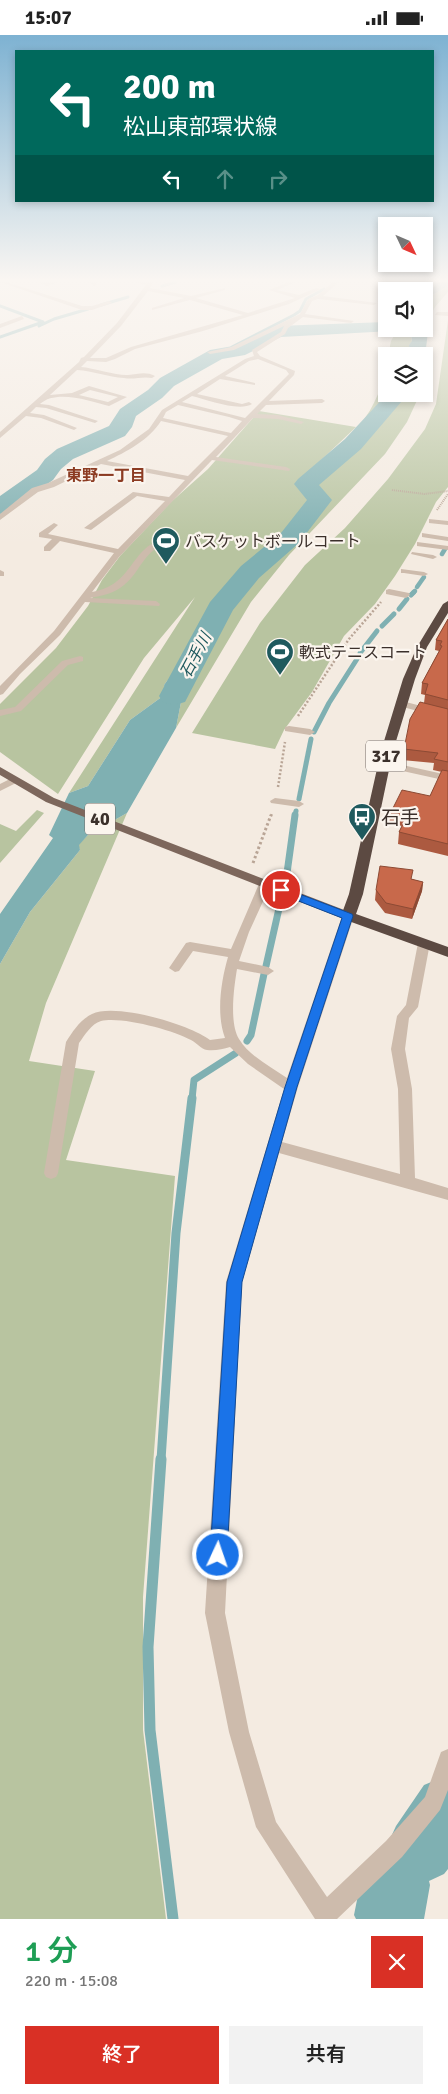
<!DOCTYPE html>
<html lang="ja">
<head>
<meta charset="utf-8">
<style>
  body { margin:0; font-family:Signika,"Noto Sans JP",sans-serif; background:#f2f2f2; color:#222; height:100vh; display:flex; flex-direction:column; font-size:19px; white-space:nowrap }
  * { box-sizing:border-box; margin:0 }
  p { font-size:16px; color:#767676 }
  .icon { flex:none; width:28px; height:28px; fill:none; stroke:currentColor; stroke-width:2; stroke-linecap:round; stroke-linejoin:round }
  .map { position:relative; height:1884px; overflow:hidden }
  .sheet { display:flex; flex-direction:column; background:#fff; flex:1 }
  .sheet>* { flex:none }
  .guide { position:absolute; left:15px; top:15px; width:419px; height:152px; border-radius:0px; box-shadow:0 2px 8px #0003; background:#00695c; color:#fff; overflow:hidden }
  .needle { width:32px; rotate:134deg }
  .buttons { position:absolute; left:378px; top:182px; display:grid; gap:10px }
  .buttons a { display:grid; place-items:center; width:55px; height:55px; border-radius:0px; background:#fff; box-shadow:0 2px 8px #0003; font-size:25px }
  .pin { position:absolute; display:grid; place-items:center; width:42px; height:42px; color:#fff; margin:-21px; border:2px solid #fff; border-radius:50%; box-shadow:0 1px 5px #0007 }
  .me { position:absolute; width:55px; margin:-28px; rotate:3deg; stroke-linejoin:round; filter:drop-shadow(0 0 4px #0008) }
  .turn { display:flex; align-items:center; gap:18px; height:105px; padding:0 25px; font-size:22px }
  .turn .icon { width:65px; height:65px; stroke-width:2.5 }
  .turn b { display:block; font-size:35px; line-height:42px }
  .lanes { display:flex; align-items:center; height:48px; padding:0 25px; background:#0003; justify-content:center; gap:25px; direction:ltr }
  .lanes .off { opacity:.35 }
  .round { display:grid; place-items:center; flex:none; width:52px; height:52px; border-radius:0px; background:#f2f2f2 }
  .head { display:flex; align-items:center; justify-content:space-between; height:85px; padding:0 25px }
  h1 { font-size:30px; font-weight:600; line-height:38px; color:#1e9e55 }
  .primary-button { display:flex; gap:10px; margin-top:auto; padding:10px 25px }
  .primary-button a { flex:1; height:58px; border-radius:0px; background:#d93025; color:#fff; font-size:20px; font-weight:600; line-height:58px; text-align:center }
  .primary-button a+a { background:#f2f2f2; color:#222 }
  .status { display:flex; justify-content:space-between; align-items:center; height:35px; padding:0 25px; background:#fff; direction:ltr }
  .status svg { height:14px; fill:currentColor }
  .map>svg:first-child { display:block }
  .green { fill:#b8c4a0 }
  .water { fill:#7fb0b2 }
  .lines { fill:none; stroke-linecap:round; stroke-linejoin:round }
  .stream-far5 { stroke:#7fb0b2; stroke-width:3 }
  .stream-far4 { stroke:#7fb0b2; stroke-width:4.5 }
  .stream-far3 { stroke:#7fb0b2; stroke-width:5 }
  .stream-far2 { stroke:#7fb0b2; stroke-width:7 }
  .stream-far1 { stroke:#7fb0b2; stroke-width:9 }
  .stream { stroke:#7fb0b2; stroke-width:11 }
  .river { fill:#7fb0b2; fill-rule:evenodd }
  .path-far2 { stroke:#b9a596; stroke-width:2; stroke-dasharray:1 1; stroke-linecap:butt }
  .path-far1 { stroke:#b9a596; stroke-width:2.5; stroke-dasharray:2 2; stroke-linecap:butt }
  .path { stroke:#b9a596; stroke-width:3; stroke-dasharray:2.5 2.5; stroke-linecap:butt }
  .minor { fill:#cdbbac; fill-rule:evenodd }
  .major { fill:#7d675c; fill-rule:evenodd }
  .highway { fill:#5c4a42; fill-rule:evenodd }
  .wall { fill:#ac5a40 }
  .shaded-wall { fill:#8c4a34 }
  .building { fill:#c8694b; stroke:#8c4a34 }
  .route { fill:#1a73e8; stroke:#114b97 }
  .labels { text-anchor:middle; stroke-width:4.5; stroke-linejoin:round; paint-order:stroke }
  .far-neighbourhood-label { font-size:16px; font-weight:bold; fill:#8c3b22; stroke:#fbf5ee }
  .far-poi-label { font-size:16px; fill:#3b302b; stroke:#fbf5ee; text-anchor:start }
  .far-water-label { font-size:16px; font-style:italic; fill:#1f5a5e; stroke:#fbf5ee }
  .shield { fill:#fbf5ee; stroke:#756b66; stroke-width:1 }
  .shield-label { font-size:18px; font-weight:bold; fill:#3b302b }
  .poi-label { font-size:19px; fill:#3b302b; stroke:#fbf5ee; text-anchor:start }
</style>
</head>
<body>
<div class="status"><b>15:07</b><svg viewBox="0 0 49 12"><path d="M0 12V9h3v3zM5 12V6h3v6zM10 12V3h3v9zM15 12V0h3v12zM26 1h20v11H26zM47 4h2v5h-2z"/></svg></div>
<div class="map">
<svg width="448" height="1884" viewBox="0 0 448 1884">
  <rect width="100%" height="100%" fill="#f4ebe1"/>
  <g class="green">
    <path d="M448 251V257L435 272 430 281 424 277C424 262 437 258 448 251Z"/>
    <path d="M448 285V452L436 467 415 509 395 541 375 569 344 601 312 657 284 695 275 714 192 698 260 588 305 530 345 493 388 444 425 394 436 369Z"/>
    <path d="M398 294H410L412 307 409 310 410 319 408 321H388L391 306Z"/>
    <path d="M386 332V359H395L385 373 403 359H420L407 387 385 419 289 520 251 567 176 693 182 662 190 650 187 643 201 619 171 641 164 650 166 655 163 661 130 685 88 751 69 758 195 562 144 623 58 759 0 717V669L56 613 88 571 102 545 120 521 171 467 208 434 259 376 356 392 299 446C340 414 376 386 386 332Z"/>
    <path d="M37 775 44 778 0 828V789L16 796Z"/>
    <path d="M127 778 46 968 29 1026 95 1036 66 1125 175 1141 143 1562V1695L166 1884H0V929L30 877 80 815 78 810 88 800Z"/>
  </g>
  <g class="water">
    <path d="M425 247H448V251L429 262 424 270V256H414Z"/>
    <path d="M424 277 430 281 424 329V321H408L410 319 409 310 412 306 410 294H424Z"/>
    <path d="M199 612 201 619 187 643 190 650 182 662 176 693 127 778 88 800 79 810 80 815 30 877 0 929V879L53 803 49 800 69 758 88 751 130 685 163 661 166 655 164 650 171 641 182 633Z"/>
  </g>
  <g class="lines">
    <g class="stream-far5">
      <path d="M162 251 176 247"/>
      <path d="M101 270 128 262"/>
      <path d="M0 271 43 287 0 302"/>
      <path d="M39 291 54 284 88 274"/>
      <path d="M232 312 294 280 300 276 306 264 324 254"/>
    </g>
    <g class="stream-far4">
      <path d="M442 519 445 514"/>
      <path d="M417 552 424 542"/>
      <path d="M412 559 415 556"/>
    </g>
    <g class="stream-far3">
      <path d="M411 560 414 557"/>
      <path d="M399 574 407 564"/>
      <path d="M382 591 394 579"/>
      <path d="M360 618 377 596"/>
      <path d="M314 697 329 668 357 624"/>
      <path d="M299 764 311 704"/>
      <path d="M295 781 296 776"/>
    </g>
    <g class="stream-far2">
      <path d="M266 931 287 838 295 780"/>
      <path d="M247 1006 251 1000 264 939"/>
      <path d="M192 1064 194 1045 236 1018"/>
    </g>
    <path class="stream-far1" d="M161 1425 176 1198 192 1063"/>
    <path class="stream" d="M161 1424 148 1612 150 1695 173 1884"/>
    <g class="river">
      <path d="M386 287V294H394L392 296 281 302 245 320 222 324 174 351 162 363 136 381 132 392 125 401 73 424 61 434 53 445 9 477 0 479V461L37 435 45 424 57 414 109 391 120 374 148 355 160 343 210 315 233 311 277 291Z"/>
      <path d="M387 359H408L361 414 319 450 332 465 299 508 259 543 233 575 185 667 174 670 163 667 159 661 210 567 241 531 281 498 307 465 294 449 298 444 345 404Z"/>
      <path d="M448 1740V1834L444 1839 429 1846 430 1850 424 1884H356L354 1880 360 1850 370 1825 387 1818 385 1815 396 1791 424 1750Z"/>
    </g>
    <g class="path-far2">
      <path d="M392 455 424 459 448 456"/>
      <path d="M437 475 448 459"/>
    </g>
    <g class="path-far1">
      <path d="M298 681 349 604 381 567"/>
      <path d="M278 752 285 707"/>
      <path d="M271 781 272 778"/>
    </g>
    <path class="path" d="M253 828 271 780"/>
    <g class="minor">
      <path d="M0 247H6L82 271H92L109 266 112 268 92 275H82Z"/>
      <path d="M38 247H59L47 251Z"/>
      <path d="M88 247H94L97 249 94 251Z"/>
      <path d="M134 247H153L150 253 191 261 225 253V255L196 263 248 278 295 263 269 255 289 247H296L277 255 299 260 316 253 321 254 289 269 203 296 135 314 115 324 106 327 87 326 81 332C94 333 118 341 128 340 138 339 146 336 155 341L152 343C142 341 134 345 124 343 108 342 93 336 77 335L50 360 72 358 89 351 127 362 109 371C90 366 56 354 40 369L49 370 98 386 95 388 46 373 36 372 30 378 44 380 77 393 74 395 41 383 26 381 0 403V397L79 327 81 323 84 322 117 288 146 250ZM148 256 184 263 152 273V275L190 265 243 280 131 312 106 323H90L121 291ZM90 355 118 362 108 367 79 360Z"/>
      <path d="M333 247H339L323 261 377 268 374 270 318 264 312 266 305 279 354 286 351 288 303 282 288 293 285 299 257 317 260 321 295 336 294 340 269 366 322 364 325 366 322 368 266 370 257 379 278 380 304 387 301 389 278 384 253 383 216 422 286 432 290 434 289 436 212 425 119 522 92 557C134 550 129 513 165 503L169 505 168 507C140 518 142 538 120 553 112 559 100 561 90 563L156 566 160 569 159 571 85 567 60 600 20 639 3 659 0 660V651L54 596 114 518 60 506 50 516H44V512L52 504 39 502V498L54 488 58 490 48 499 118 514 165 466 137 461 91 495 84 493 133 457 169 462 185 445 101 429 54 452 38 457 0 485V479L32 453 48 448 120 415 149 394 162 375 245 324 254 321 252 315 281 297 284 291 234 315 210 319 207 317 231 312 300 279 308 264 318 260ZM258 324 286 335 289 339 245 383 182 367 192 361C208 365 239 377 252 369L249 367 242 369 197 359 220 344 255 350V348L225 341 249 326ZM178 370 229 382 242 386 231 398 163 383 166 377ZM161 386 228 401 188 441 107 426C126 417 149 405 161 386Z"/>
      <path d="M437 277H448V281L435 280Z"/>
      <path d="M22 281 24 284 0 293V289Z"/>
      <path d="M429 484 448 486V490L429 488Z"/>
      <path d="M422 498 448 502V506L422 502Z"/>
      <path d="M417 507 448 511V515L417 511Z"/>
      <path d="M412 517 433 520 437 522 433 524 411 519Z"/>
      <path d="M401 534 424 537 428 539 424 541 404 538H401Z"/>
      <path d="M0 535 4 537V541H0Z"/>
      <path d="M389 554 409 558 410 560 406 563 386 559V555Z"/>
      <path d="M80 621 83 622V626L68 630 21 676 0 681V675L15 672 62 626Z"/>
      <path d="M402 666 448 678V684L399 671 397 669Z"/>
      <path d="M289 691 310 694 315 697 310 700 285 696V692Z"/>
      <path d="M384 726 448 740V746L380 731 379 729Z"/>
      <path d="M14 742 19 745 18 747 0 756V749Z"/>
      <path d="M275 763 299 766 304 769 299 772 271 768 270 766Z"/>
      <path d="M265 845 271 849 249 897 239 926 268 932 274 936 268 940 237 934C234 952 229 988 239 1004 249 1021 271 1032 287 1043L342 881 348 877 354 881 298 1052 282 1107 400 1139 398 1054 391 1014 397 981 406 970 418 908 424 904 430 908 418 972 409 983 405 1014 412 1054 415 1143 448 1153V1165L279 1118 242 1247 225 1578 249 1697 276 1787 327 1862 386 1806 425 1762 441 1717 448 1714V1755L440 1775 402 1822 337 1884H315L256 1792 229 1697 205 1578 226 1247 284 1054 248 1029 230 1012C223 1014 215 1016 207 1015 201 1014 197 1008 191 1005 173 995 121 981 101 986 91 989 85 1000 79 1008L58 1138 56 1142 51 1144 46 1142 44 1138 66 1007C73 996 80 985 92 979 115 967 191 990 210 1005L225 1003C216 979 221 946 228 922L193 916 179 936 175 937 169 933 186 908 190 907 231 914 259 849Z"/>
    </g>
    <path class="major" d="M0 732 54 763 352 878 354 881 348 885 344 884 46 767 0 740Z"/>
    <path class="highway" d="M448 566V578L427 612 415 644 393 716 363 859 356 879 448 912V922L343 884 341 881 349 859 381 716 403 644 417 612 443 569Z"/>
  </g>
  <g class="wall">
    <path d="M448 584V821L398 809 399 797 402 791 389 788 391 777 430 761 442 737 433 735 434 728 402 725 404 714 424 668 425 660 421 659 422 648 439 616 435 615 436 605Z"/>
    <path d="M411 844 423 847 422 856 412 884 385 878 375 865 376 855Z"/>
  </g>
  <path class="shaded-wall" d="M423 847 422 856 412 884 413 874Z"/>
  <g class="building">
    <path d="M448 584V665L425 659 428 649 422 648 442 611 440 610 442 606 436 605Z"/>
    <path d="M420 667 448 674V727L434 724 438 718 404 714 410 684Z"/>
    <path d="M442 735 448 736V809L399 797 407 781 391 777 402 755 430 761Z"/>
    <path d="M380 831 413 835 411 844 423 847 413 874 386 868 376 855Z"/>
  </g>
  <linearGradient id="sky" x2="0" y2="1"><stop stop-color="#7eb2d2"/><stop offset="0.48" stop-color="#faf6f2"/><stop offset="1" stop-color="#faf6f2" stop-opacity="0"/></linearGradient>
  <rect width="448" height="511" fill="url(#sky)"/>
  <path class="route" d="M281 852 352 879 353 881 297 1052 242 1247 227 1520 224 1526 218 1528 212 1526 210 1520 227 1247 285 1052 342 883 278 858 276 855Z"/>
  <defs>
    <symbol id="stadium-pin" viewBox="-11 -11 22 30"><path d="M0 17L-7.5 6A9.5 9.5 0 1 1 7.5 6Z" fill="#1f5a5e" stroke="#fbf5ee"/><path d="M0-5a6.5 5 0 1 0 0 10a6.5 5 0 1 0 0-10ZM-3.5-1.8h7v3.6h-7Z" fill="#fff"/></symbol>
    <symbol id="bus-pin" viewBox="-11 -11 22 30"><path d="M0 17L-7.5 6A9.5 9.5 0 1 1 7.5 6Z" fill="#1f5a5e" stroke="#fbf5ee"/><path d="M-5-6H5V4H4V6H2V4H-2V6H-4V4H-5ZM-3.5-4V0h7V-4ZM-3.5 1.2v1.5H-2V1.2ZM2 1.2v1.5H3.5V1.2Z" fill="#fff"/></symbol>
  </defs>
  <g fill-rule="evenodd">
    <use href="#stadium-pin" x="150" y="490" width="32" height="43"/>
    <use href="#stadium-pin" x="264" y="601" width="32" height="43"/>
    <use href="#bus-pin" x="346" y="766" width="32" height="43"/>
  </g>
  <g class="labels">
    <g class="far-neighbourhood-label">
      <text x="106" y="446">東野一丁目</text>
    </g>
    <g class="far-poi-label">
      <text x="185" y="512">バスケットボールコート</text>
      <text x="299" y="623">軟式テニスコート</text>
    </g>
    <g class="far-water-label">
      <text transform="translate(195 620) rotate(-62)" y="6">石手川</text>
    </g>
    <g class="shield">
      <rect x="366" y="705.5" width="40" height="31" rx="4"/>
      <rect x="85" y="768.5" width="30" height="31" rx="4"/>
    </g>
    <g class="shield-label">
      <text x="386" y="727">317</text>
      <text x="100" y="790">40</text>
    </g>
    <g class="poi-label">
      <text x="381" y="789">石手</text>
    </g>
  </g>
</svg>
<div class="buttons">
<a><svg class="needle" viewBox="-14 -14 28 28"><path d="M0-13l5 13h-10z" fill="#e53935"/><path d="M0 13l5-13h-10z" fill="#767676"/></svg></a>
<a><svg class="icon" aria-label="sound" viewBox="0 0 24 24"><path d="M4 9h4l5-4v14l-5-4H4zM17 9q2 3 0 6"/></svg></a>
<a><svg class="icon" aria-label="layers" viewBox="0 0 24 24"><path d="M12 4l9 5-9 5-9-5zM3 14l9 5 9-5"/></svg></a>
</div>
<div class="pin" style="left:281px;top:855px;background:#d93025"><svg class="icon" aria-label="arrive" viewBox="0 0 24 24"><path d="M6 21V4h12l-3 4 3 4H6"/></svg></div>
<svg class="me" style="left:218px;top:1520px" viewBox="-20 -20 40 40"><circle r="17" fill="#1a73e8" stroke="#fff" stroke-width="3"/><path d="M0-11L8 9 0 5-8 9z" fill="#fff"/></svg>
<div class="guide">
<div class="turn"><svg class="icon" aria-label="left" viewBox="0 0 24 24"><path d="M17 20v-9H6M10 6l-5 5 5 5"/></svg><div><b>200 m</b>松山東部環状線</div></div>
<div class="lanes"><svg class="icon" aria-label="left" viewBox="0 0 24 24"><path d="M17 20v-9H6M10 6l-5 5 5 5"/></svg><svg class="icon off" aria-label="ahead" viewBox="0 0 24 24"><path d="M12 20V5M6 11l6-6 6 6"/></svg><svg class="icon off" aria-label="right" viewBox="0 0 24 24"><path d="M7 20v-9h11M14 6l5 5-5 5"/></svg></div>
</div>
</div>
<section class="sheet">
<div class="head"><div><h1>1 分</h1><p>220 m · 15:08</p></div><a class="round" style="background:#d93025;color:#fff"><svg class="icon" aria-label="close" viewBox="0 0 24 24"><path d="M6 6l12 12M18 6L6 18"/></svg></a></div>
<div class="primary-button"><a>終了</a><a>共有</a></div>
</section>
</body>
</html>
